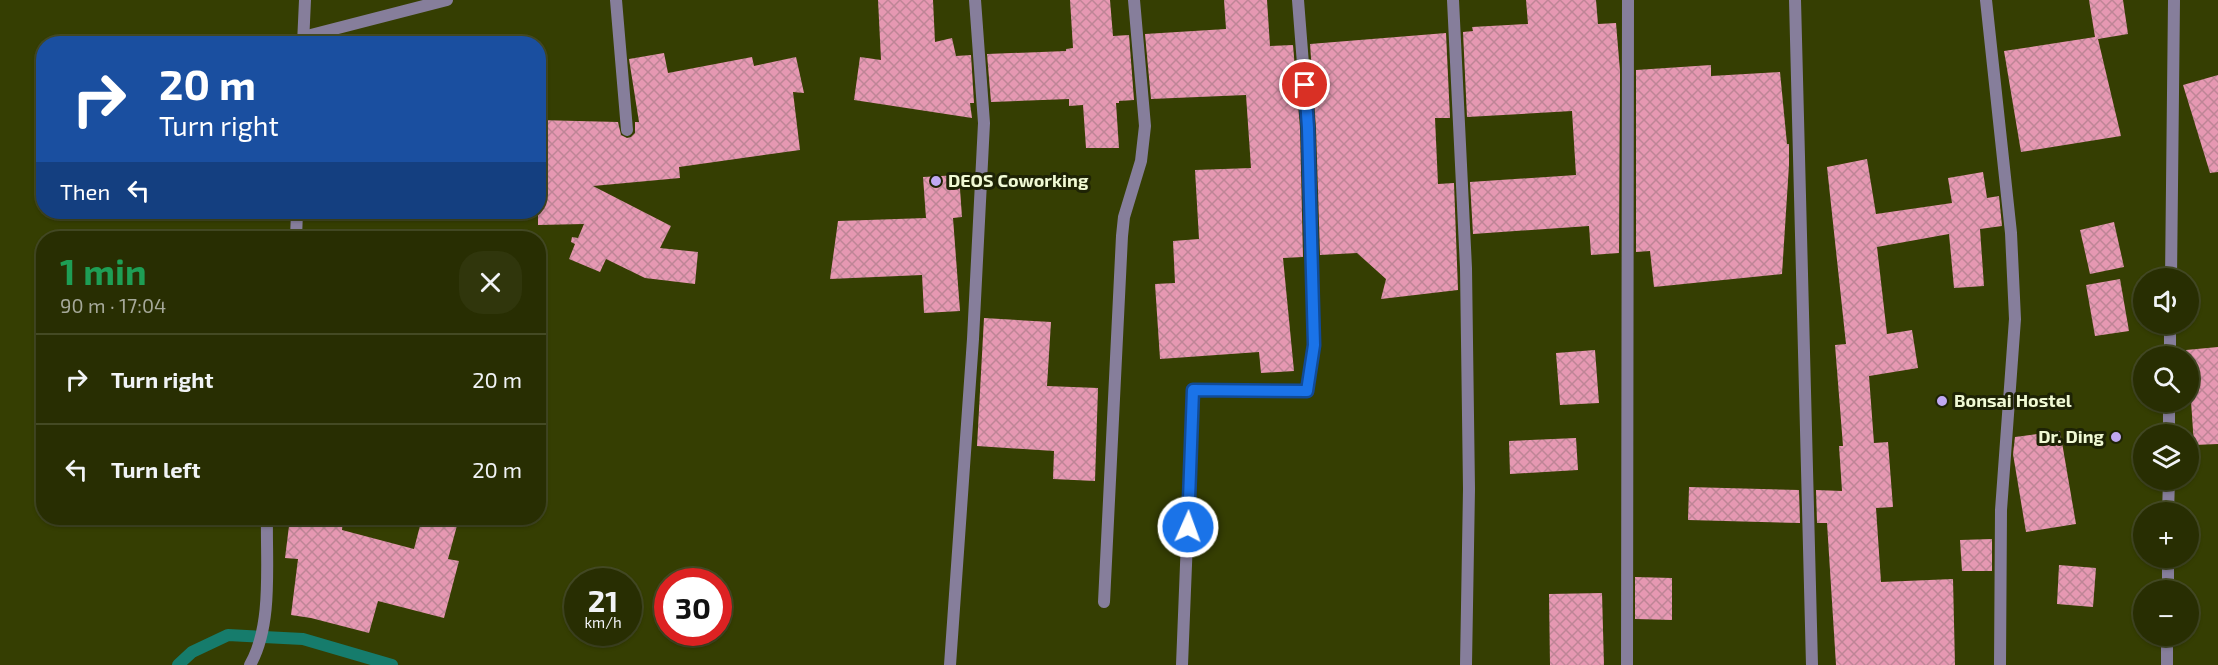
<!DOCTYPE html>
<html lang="en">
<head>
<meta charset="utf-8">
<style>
  body { margin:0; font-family:"Exo 2",sans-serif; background:#30360c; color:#f1f3f6; height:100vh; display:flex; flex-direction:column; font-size:22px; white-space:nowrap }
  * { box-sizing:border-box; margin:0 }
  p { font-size:20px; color:#a5a899 }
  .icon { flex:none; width:33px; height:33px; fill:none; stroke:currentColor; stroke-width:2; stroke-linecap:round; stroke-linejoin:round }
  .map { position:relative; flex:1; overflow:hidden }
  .sheet { position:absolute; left:36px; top:231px; width:510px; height:294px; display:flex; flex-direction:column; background:#282e02; border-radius:24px; box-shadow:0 2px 4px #0004,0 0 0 2px #444a24 }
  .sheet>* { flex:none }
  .hud { position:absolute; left:36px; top:36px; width:510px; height:183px; border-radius:24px; box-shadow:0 2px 4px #0004,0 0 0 2px #444a24; background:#1a4fa0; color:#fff; overflow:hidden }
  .controls { position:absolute; left:2133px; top:268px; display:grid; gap:12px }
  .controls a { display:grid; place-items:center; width:66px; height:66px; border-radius:50%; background:#282e02; box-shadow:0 2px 4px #0004,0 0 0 2px #444a24; font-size:30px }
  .speed { position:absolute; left:564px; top:568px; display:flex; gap:12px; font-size:30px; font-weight:700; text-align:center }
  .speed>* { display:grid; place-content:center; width:78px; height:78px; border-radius:50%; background:#282e02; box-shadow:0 2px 4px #0004,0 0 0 2px #444a24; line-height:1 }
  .speed small { font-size:15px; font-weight:400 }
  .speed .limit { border:9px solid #d22; background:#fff; color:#111 }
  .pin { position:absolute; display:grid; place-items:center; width:51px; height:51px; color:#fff; margin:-26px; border:3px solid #fff; border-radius:50%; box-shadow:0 2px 6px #0007 }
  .me { position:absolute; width:66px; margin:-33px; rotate:2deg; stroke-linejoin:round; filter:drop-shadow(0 0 4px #0008) }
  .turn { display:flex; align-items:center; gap:21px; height:126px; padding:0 24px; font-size:27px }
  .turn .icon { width:78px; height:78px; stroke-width:2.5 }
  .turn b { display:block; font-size:42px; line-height:51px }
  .then { display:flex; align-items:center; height:57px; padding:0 24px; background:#0003; gap:12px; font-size:22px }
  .round { display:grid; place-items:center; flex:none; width:63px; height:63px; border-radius:24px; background:#30360c }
  .summary { display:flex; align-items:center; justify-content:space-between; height:102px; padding:0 24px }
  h1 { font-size:36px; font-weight:700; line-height:45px; color:#1e9e55 }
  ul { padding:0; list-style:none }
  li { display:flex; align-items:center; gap:18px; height:90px; padding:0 24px; border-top:2px solid #444a24 }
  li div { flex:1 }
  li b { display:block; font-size:22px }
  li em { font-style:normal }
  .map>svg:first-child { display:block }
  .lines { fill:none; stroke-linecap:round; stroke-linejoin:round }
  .stream { stroke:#167c6c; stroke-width:12 }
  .building { fill:url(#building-cross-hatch) }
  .street { stroke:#867e9b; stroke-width:12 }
  .route-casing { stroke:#114b97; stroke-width:15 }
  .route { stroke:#1a73e8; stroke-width:10 }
  .poi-dot { fill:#c0a8f3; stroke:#1e2305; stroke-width:2 }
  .labels { text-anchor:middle; stroke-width:6; stroke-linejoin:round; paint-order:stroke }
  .poi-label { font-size:18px; font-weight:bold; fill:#f0f9d4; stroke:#1e2305; text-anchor:start }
</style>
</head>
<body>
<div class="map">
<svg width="2218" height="665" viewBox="0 0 2218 665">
  <defs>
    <pattern id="building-cross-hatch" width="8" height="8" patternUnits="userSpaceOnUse" patternTransform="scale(1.5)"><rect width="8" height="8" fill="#e698b2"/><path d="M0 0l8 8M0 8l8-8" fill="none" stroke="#be8596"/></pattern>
  </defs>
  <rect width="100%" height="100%" fill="#353e02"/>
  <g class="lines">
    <path class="stream" d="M178 665 192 652 228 635 303 639 392 665"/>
  </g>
  <g class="building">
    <path d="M878 0H933L935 42 952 38 956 56 971 55 974 103H970L972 118 854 100 860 57 881 60Z"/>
    <path d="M1070 0H1110L1113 36 1129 35 1134 100 1119 101V103H1116L1119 148H1086L1083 105 1069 106V99L991 102 987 54 1066 51V49L1073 48Z"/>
    <path d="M1224 0H1267L1270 46 1293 45 1300 128 1303 257 1283 258 1294 371 1261 373 1259 352 1160 359 1155 284 1175 283 1173 241 1199 239 1195 170 1251 168 1246 95 1151 99 1145 34 1226 29Z"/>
    <path d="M1526 0H1596L1598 24 1616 23 1620 71 1619 253 1591 255 1589 226 1473 234 1470 182 1576 175 1572 111 1467 117 1463 32 1473 31 1472 27 1528 24Z"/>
    <path d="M2089 0H2123L2128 34 2098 39 2121 136 2021 152 2004 51 2095 37Z"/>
    <path d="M1446 33 1450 118H1435L1438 184 1454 183 1458 290 1381 299 1386 279 1357 253 1320 255 1316 128 1310 44Z"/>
    <path d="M664 53 668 73 752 57 754 66 796 57 804 93 793 92 800 150 679 167 680 178 593 186 671 226 660 248 698 252 695 284 645 278 606 259 600 272 569 259 575 244 571 242 572 237 578 238 584 224 538 225V120L618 122 621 135 627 138 631 137 635 133V122H639L629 59Z"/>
    <path d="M1711 65V76L1780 72 1787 144H1789V165L1782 274 1654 287 1650 251 1636 252V70Z"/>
    <path d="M2218 75V172L2210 173 2183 85Z"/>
    <path d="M1867 159 1876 214 1952 203 1948 178 1983 172 1987 198 1999 196 2002 226 1980 229 1984 286 1954 288 1949 234 1877 247 1887 334 1912 330 1918 368 1869 376 1874 443 1888 442 1893 507 1876 508 1881 582 1953 579 1955 665H1836L1827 523H1817L1816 490 1842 491 1839 446H1843L1835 345 1846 344 1827 167Z"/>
    <path d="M959 175 962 217 953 218 960 311 924 313 922 275 830 279 838 221 926 218 923 177Z"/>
    <path d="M2114 222 2124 267 2090 274 2080 230Z"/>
    <path d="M2120 279 2129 331 2095 336 2086 285Z"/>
    <path d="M984 318 1051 322 1047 386 1098 388 1095 481 1053 479 1054 451 977 446Z"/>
    <path d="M2218 347V444L2194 445 2188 357H2186V350Z"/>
    <path d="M1595 350 1599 403 1560 405 1556 353Z"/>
    <path d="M2060 431 2076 524 2026 532 2013 454 2015 437Z"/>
    <path d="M1576 438 1578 470 1510 474 1509 441Z"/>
    <path d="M1689 487 1799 490 1800 523 1688 520Z"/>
    <path d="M290 518H343L342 530 414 549 422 518H459L448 559 459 561 444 618 378 601 369 633 311 618 291 615 298 559 285 558Z"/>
    <path d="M1992 539V571H1962L1960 540Z"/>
    <path d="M2059 565 2096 568 2093 607 2057 604Z"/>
    <path d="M1635 577 1672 578V620L1635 619Z"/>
    <path d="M1602 593 1604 665H1550L1549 594Z"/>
  </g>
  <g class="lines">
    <g class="street">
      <path d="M616 0 627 130"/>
      <path d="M1453 0 1466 268 1469 489 1466 665"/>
      <path d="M1795 0 1812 665"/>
      <path d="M1986 0 2011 233 2015 319 2001 510 2000 665"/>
      <path d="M303 37 447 0"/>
      <path d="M303 44 305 0"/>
      <path d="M296 238 297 212"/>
      <path d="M2171 279 2174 0"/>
      <path d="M2170 357V324"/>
      <path d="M2169 435V402"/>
      <path d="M2168 513 2169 480"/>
      <path d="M2168 591V558"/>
      <path d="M1104 602 1122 236 1124 217 1141 161 1145 126 1134 0"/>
      <path d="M250 665C273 625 266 563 267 518"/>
      <path d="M950 665 973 339 984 123 975 0"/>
      <path d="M1182 665 1193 390 1307 391 1314 345 1308 128 1298 0"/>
      <path d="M1627 665 1628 0"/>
      <path d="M2167 665V636"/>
    </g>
  </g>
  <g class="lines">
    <defs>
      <path id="route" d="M1188 527 1193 390 1307 391 1314 345 1308 128 1305 85"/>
    </defs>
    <use href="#route" class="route-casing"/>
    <use href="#route" class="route"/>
  </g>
  <g class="poi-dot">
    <circle cx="936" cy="181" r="6"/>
    <circle cx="1942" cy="401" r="6"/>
    <circle cx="2116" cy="437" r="6"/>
  </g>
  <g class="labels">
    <g class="poi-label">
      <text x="948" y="187">DEOS Coworking</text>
      <text x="1954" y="407">Bonsai Hostel</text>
      <text x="2104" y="443" text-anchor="end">Dr. Ding</text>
    </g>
  </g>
</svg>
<div class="controls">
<a><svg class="icon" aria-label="sound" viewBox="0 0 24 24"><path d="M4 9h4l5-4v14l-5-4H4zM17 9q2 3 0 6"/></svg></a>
<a><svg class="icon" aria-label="search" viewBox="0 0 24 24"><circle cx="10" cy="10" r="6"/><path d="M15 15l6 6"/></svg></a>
<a><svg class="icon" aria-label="layers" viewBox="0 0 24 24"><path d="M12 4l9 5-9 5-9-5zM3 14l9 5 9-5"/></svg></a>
<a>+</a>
<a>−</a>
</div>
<div class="speed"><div>21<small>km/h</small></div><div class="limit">30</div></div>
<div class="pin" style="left:1305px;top:85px;background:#d93025"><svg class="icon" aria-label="arrive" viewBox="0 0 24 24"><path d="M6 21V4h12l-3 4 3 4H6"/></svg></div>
<svg class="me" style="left:1188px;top:527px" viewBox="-20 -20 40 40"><circle r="17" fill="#1a73e8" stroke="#fff" stroke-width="3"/><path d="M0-11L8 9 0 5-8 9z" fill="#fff"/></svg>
<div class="hud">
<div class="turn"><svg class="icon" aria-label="right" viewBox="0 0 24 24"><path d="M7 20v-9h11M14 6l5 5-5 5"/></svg><div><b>20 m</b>Turn right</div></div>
<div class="then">Then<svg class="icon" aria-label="left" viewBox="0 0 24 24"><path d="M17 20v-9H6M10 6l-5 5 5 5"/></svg></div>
</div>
<section class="sheet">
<div class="summary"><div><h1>1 min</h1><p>90 m · 17:04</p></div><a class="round"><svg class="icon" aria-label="close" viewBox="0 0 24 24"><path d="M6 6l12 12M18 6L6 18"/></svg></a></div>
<ul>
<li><svg class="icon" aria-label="right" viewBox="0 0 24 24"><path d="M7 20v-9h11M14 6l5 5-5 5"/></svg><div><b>Turn right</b></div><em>20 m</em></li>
<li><svg class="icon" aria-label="left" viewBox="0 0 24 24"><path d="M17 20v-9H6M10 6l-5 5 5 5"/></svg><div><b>Turn left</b></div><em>20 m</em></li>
</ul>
</section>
</div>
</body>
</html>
